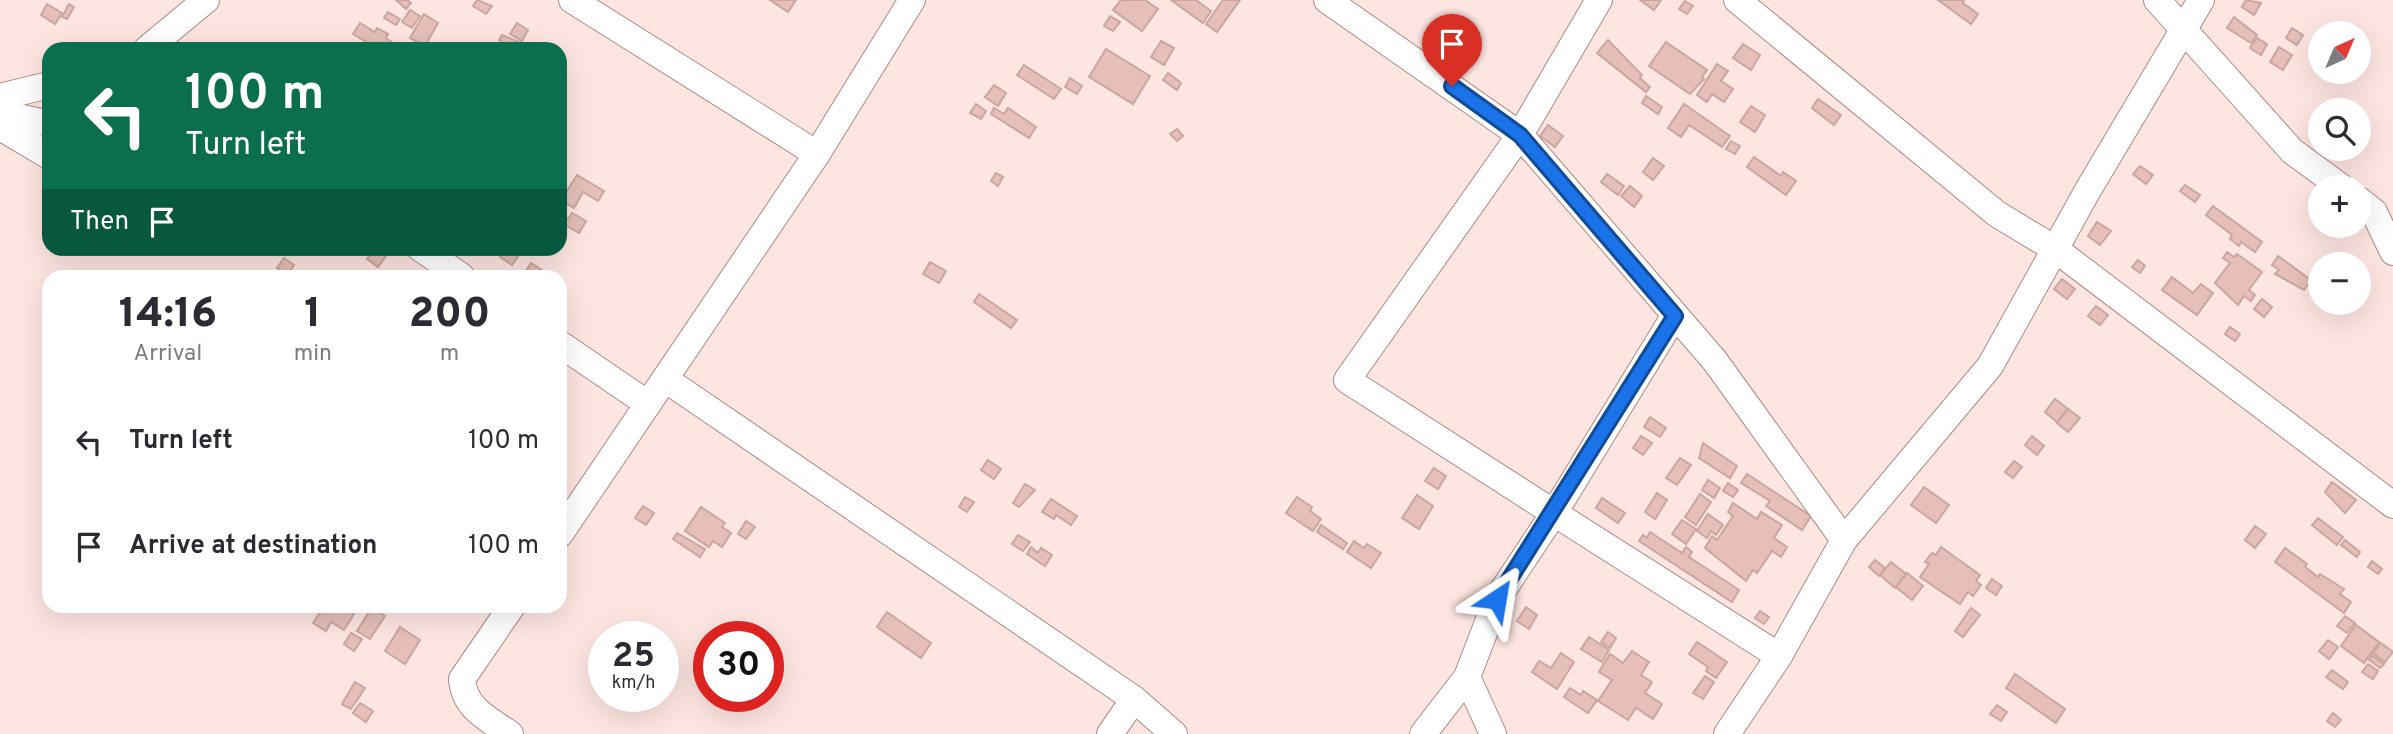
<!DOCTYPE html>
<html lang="en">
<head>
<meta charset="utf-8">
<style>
  body { margin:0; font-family:Overpass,sans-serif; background:#f7f7f7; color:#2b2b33; height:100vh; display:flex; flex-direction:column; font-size:26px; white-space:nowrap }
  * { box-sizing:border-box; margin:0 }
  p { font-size:23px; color:#7c7c81 }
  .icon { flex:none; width:38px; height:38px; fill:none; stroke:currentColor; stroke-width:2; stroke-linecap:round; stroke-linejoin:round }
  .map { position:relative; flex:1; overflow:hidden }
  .panel { position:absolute; left:42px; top:270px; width:525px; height:343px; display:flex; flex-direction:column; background:#fff; border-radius:21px; box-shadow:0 7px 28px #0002 }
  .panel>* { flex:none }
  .banner { position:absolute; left:42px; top:42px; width:525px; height:214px; border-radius:21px; box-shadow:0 7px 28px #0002; background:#0b6e4f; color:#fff; overflow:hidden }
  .needle { width:46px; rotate:44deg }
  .controls { position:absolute; left:2308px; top:21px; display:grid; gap:14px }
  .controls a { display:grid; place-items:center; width:63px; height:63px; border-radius:50%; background:#fff; box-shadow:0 7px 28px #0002; font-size:35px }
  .speed { position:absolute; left:588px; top:621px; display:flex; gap:14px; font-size:35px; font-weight:700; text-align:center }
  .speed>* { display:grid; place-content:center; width:91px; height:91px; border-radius:50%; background:#fff; box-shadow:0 7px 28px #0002; line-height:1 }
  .speed small { font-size:18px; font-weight:400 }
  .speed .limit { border:10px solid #d22; background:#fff; color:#111 }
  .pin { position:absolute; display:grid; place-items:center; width:60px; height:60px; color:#fff; margin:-72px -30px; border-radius:50% 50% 50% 0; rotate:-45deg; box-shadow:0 0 7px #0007 }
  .pin .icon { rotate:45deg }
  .me { position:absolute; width:77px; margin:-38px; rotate:33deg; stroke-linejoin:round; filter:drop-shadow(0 0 5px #0008) }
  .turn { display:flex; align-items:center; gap:24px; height:147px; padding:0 28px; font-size:32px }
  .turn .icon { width:91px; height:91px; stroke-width:2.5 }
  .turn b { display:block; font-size:49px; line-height:60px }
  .then { display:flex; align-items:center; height:66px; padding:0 28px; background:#0003; gap:14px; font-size:26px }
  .eta { display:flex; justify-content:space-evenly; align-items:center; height:119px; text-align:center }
  .eta b { font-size:42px; font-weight:800; line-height:49px }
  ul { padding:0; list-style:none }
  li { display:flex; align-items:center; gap:21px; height:105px; padding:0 28px }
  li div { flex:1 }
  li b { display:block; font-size:26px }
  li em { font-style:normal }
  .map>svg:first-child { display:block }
  .building { fill:#e5bfb8; stroke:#caa69f; stroke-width:2 }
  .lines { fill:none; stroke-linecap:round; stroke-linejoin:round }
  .street-casing { stroke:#ad8a84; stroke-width:28 }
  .street { stroke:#fff; stroke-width:26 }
  .route-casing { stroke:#114b97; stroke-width:18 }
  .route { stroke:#1a73e8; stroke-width:12 }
</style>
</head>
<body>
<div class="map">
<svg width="2393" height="734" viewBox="0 0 2393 734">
  <rect width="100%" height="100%" fill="#fde5e1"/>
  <g class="building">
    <path d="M396 0H407L411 3 406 9Z"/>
    <path d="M477 0 492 6 486 14 473 6Z"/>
    <path d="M770 0H796L788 12Z"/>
    <path d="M1121 0H1145L1158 9 1142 31 1113 10Z"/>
    <path d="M1171 0H1196L1211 11 1203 23Z"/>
    <path d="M1223 0H1240L1217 32 1206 24Z"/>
    <path d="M1640 0H1661L1654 10Z"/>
    <path d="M1938 0H1964L1963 3 1978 14 1971 24Z"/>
    <path d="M2246 0 2261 3 2254 15 2242 7Z"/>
    <path d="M1685 1 1693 6 1687 14 1679 9Z"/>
    <path d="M47 4 62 13 55 24 41 15Z"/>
    <path d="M69 4 74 7 67 19 62 17Z"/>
    <path d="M410 10 420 16 412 28 402 22Z"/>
    <path d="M388 12 400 19 396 25 384 18Z"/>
    <path d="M424 14 438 23 425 46 410 38Z"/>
    <path d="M1110 16 1120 22 1113 31 1104 26Z"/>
    <path d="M2234 17 2257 35 2251 43 2227 28Z"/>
    <path d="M360 23 375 32 377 28 388 34 386 38 401 49H378L353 34Z"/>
    <path d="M517 23 528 30 522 41 510 34Z"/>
    <path d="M2292 28 2303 35 2297 45 2286 38Z"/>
    <path d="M502 35 521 43 518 49 502 46 504 43 499 40Z"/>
    <path d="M2257 38 2267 44 2261 55 2250 48Z"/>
    <path d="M1608 40 1642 75 1640 78 1650 87 1646 92 1597 53Z"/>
    <path d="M1161 41 1174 48 1164 65 1151 57Z"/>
    <path d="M1666 42 1707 70 1702 77 1704 79 1690 94 1649 66Z"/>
    <path d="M1743 44 1760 55 1751 70 1733 58Z"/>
    <path d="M2279 47 2292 55 2283 70 2270 62Z"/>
    <path d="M1106 49 1150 76 1133 104 1089 77Z"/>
    <path d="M1717 64 1728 71 1721 81 1733 89 1724 102 1712 94 1707 102 1697 95Z"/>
    <path d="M1024 65 1061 89 1054 99 1017 75Z"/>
    <path d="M1168 73 1181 83 1177 90 1163 80Z"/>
    <path d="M1070 78 1082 86 1077 94 1065 87Z"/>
    <path d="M994 85 1006 93 998 106 985 97Z"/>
    <path d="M1646 96 1662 107 1658 114 1642 103Z"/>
    <path d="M1818 99 1841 115 1834 125 1812 108Z"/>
    <path d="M976 104 986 111 981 119 970 113Z"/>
    <path d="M1684 104 1730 136 1722 147 1689 125 1681 137 1668 128Z"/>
    <path d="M1751 106 1765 115 1755 132 1740 122Z"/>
    <path d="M994 108 1004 114 1008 108 1036 127 1029 138 991 114Z"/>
    <path d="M1548 125 1563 136 1555 147 1540 136Z"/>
    <path d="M1177 129 1183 136 1177 141 1170 134Z"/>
    <path d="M1731 141 1740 146 1735 154 1726 149Z"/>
    <path d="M1754 157 1781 176 1783 172 1796 181 1786 195 1747 167Z"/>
    <path d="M1653 158 1664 166 1653 180 1643 172Z"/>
    <path d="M2140 166 2153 175 2146 184 2133 174Z"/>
    <path d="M996 173 1003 177 998 186 991 181Z"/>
    <path d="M1607 174 1624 186 1618 195 1601 182Z"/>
    <path d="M577 175 604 191 598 201 583 192 574 208 561 200Z"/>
    <path d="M2185 185 2200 195 2195 202 2180 191Z"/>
    <path d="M1630 186 1642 196 1634 207 1621 196Z"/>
    <path d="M2213 206 2262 242 2255 252 2241 242 2239 246 2230 239 2232 235 2206 215Z"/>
    <path d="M572 213 586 221 579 233 560 222 561 214 568 219Z"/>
    <path d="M2097 222 2111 231 2100 245 2088 236Z"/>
    <path d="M375 248 388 253 378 267 367 259Z"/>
    <path d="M505 248 519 255 512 265 500 257Z"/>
    <path d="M2227 252 2234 257 2237 254 2262 272 2249 290 2255 295 2251 301 2244 296 2238 305 2215 283 2230 263 2223 258Z"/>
    <path d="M2278 256 2311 280 2304 290 2275 274 2279 270 2272 265Z"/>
    <path d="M284 258 294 265 287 276 277 268Z"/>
    <path d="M2138 260 2145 266 2140 273 2132 267Z"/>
    <path d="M930 262 946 271 939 283 923 274Z"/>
    <path d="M531 263 542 270 538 276H523Z"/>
    <path d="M2172 277 2193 293 2201 284 2213 293 2197 315 2162 290Z"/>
    <path d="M2062 279 2075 289 2067 299 2054 289Z"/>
    <path d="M979 294 1017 320 1011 328 974 302Z"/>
    <path d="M2262 299 2272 307 2264 317 2254 309Z"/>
    <path d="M2096 306 2108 315 2100 325 2088 316Z"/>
    <path d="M2230 327 2240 334 2235 341 2225 334Z"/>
    <path d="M2055 399 2068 409 2057 422 2045 412Z"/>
    <path d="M2068 409 2080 418 2068 432 2057 423Z"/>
    <path d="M1650 417 1666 428 1660 437 1644 427Z"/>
    <path d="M1641 436 1652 443 1643 455 1633 448Z"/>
    <path d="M2032 436 2044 446 2037 455 2025 445Z"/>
    <path d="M1703 443 1737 466 1730 478 1699 458Z"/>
    <path d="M1680 458 1691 465 1677 485 1666 478Z"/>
    <path d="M988 460 1001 469 994 479 981 470Z"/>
    <path d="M2014 461 2022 467 2013 478 2005 472Z"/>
    <path d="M1434 468 1446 476 1438 489 1425 481Z"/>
    <path d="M1747 474 1811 516 1802 530 1766 506 1770 501 1741 483Z"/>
    <path d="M1708 480 1720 488 1714 498 1702 490Z"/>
    <path d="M2332 482 2356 500 2345 513 2325 492Z"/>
    <path d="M1728 483 1738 490 1733 497 1723 491Z"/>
    <path d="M1025 484 1035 490 1019 507 1013 503Z"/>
    <path d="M1924 487 1949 505 1936 523 1911 505Z"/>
    <path d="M1657 493 1667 500 1655 519 1645 512Z"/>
    <path d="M1700 494 1711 502 1696 525 1685 517Z"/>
    <path d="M1417 495 1433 506 1419 529 1402 518Z"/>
    <path d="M965 497 974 502 967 512 959 507Z"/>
    <path d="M1297 497 1312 507 1310 511 1321 519 1313 531 1286 513Z"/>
    <path d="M1602 498 1625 513 1618 523 1596 508Z"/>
    <path d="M1051 499 1077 516 1071 525 1056 515 1054 519 1042 512Z"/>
    <path d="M1733 503 1757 519 1761 512 1782 525 1774 538 1787 547 1781 557 1772 551 1757 573 1753 570 1746 581 1705 548 1712 536 1717 540 1733 516 1728 512Z"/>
    <path d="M643 506 654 513 646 525 635 518Z"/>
    <path d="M701 507 725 523 722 527 731 533 722 547 713 541 709 547 685 531Z"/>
    <path d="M1708 514 1723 525 1716 535 1711 531 1707 538 1697 531Z"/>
    <path d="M2318 518 2343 537 2337 545 2312 525Z"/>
    <path d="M1682 520 1696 529 1686 544 1672 534Z"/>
    <path d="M746 521 755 527 746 539 738 534Z"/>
    <path d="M1321 525 1347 543 1343 549 1317 532Z"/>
    <path d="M2255 526 2266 534 2255 548 2245 540Z"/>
    <path d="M1650 532 1682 553 1686 547 1692 552 1689 557 1739 590 1732 602 1639 541 1643 535 1647 538Z"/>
    <path d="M677 533 705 549 700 557 673 539Z"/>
    <path d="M1018 535 1030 542 1023 551 1012 544Z"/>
    <path d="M2345 540 2360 552 2357 557 2341 545Z"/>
    <path d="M1354 541 1364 548 1367 544 1381 553 1371 568 1347 552Z"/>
    <path d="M1031 547 1038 553 1041 548 1052 555 1045 566 1027 554Z"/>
    <path d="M1941 547 1980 575 1976 581 1981 585 1973 596 1968 592 1960 604 1920 577 1929 564 1925 562 1932 553 1936 555Z"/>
    <path d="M2285 548 2307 564 2305 567 2318 577 2320 574 2344 589 2340 594 2351 602 2344 613 2275 562Z"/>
    <path d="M1875 560 1885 568 1879 576 1869 567Z"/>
    <path d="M2372 561 2382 569 2378 574 2368 567Z"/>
    <path d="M1891 562 1906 574 1895 588 1880 575Z"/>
    <path d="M1907 573 1923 586 1912 600 1896 587Z"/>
    <path d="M1992 579 2002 586 1996 595 1986 588Z"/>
    <path d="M324 606H359L344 630 331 622 326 631 313 623Z"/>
    <path d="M372 607 385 616 370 639 357 631Z"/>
    <path d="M1526 607 1537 615 1529 629 1517 621Z"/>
    <path d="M1971 608 1980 615 1963 637 1955 631Z"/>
    <path d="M1760 611 1769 617 1764 624 1755 618Z"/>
    <path d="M887 612 931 643 921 658 877 627Z"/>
    <path d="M2345 616 2355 623 2347 633 2337 626Z"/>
    <path d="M2356 625 2379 642 2364 663 2341 646Z"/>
    <path d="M400 627 420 640 405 664 385 651Z"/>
    <path d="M1608 632 1616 638 1610 648 1601 642Z"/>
    <path d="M351 633 362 639 354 651 344 644Z"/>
    <path d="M1589 637 1609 650 1602 662 1581 649Z"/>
    <path d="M2328 640 2338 647 2329 659 2319 651Z"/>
    <path d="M1697 642 1727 662 1716 678 1706 671 1708 667 1689 654Z"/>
    <path d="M2381 643 2393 652 2385 662 2373 653Z"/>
    <path d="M1632 651 1649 662 1641 675 1652 682 1645 693 1662 704 1653 719 1636 708 1628 720 1598 701 1612 680 1599 672 1610 654 1623 663Z"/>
    <path d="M1561 653 1574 662 1557 689 1532 672 1539 661 1551 668Z"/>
    <path d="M2372 655 2384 664 2380 668 2369 660Z"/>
    <path d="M2368 664 2378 671 2373 679 2362 672Z"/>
    <path d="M2332 670 2348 682 2343 689 2326 677Z"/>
    <path d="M2015 674 2065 709 2056 723 2006 688Z"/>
    <path d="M1705 676 1714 682 1703 699 1693 693Z"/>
    <path d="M355 682 365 688 351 709 342 704Z"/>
    <path d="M1570 688 1581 695 1583 691 1597 700 1588 713 1564 697Z"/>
    <path d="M360 703 373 711 366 722 353 713Z"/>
    <path d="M1997 705 2007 712 2001 721 1990 714Z"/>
    <path d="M2333 713 2341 720 2335 727 2327 721Z"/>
  </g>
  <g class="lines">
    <defs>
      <g id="street">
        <path d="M572 0 817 154"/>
        <path d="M1327 0 1520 135 1715 361 1844 540"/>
        <path d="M1737 0 1997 214 2055 249 2393 505"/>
        <path d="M2157 0 2292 151 2341 187"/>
        <path d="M147 49 206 0"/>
        <path d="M0 97 49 85"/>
        <path d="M0 113 49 124"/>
        <path d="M0 127 49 156"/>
        <path d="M2359 200 2374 212 2393 252"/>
        <path d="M420 248 461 276"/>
        <path d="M1675 315 1554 513 1779 656"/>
        <path d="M560 344 648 404"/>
        <path d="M665 379 1134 699 1174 734"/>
        <path d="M560 534 817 154 912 0"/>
        <path d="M510 734C488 719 464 708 462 679L512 606"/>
        <path d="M1110 734 1134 699"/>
        <path d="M1423 734 1467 677"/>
        <path d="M1493 734 1467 677 1497 599 1554 513 1347 380 1520 135 1599 0"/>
        <path d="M1727 734 1779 656 1844 540 1990 366 2088 190 2201 0"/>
      </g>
    </defs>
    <use href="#street" class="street-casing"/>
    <use href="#street" class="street"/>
  </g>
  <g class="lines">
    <defs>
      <path id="route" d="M1452 86 1520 135 1675 316 1497 599"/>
    </defs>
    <use href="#route" class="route-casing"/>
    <use href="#route" class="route"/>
  </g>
</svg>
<div class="controls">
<a><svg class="needle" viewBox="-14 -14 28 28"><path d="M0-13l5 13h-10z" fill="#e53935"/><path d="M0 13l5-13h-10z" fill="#7c7c81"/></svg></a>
<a><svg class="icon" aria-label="search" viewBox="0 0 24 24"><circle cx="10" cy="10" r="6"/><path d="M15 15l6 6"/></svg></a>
<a>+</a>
<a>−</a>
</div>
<div class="speed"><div>25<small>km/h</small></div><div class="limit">30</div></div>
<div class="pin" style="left:1452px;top:86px;background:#d93025"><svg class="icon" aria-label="arrive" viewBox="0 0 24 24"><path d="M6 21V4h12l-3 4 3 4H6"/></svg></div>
<svg class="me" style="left:1497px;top:599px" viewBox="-20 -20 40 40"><path d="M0-17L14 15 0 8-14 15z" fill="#1a73e8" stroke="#fff" stroke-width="4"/></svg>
<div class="banner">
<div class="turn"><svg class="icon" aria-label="left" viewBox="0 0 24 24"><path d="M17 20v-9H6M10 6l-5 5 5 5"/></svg><div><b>100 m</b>Turn left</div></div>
<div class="then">Then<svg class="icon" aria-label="arrive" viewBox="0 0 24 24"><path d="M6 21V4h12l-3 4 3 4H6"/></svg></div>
</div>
<section class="panel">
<div class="eta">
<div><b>14:16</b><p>Arrival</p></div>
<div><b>1</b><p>min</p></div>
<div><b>200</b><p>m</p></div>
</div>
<ul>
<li><svg class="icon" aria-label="left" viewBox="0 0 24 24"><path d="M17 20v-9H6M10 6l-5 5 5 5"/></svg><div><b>Turn left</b></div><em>100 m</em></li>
<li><svg class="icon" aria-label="arrive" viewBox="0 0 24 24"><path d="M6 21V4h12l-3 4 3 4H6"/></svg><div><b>Arrive at destination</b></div><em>100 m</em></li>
</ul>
</section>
</div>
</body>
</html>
